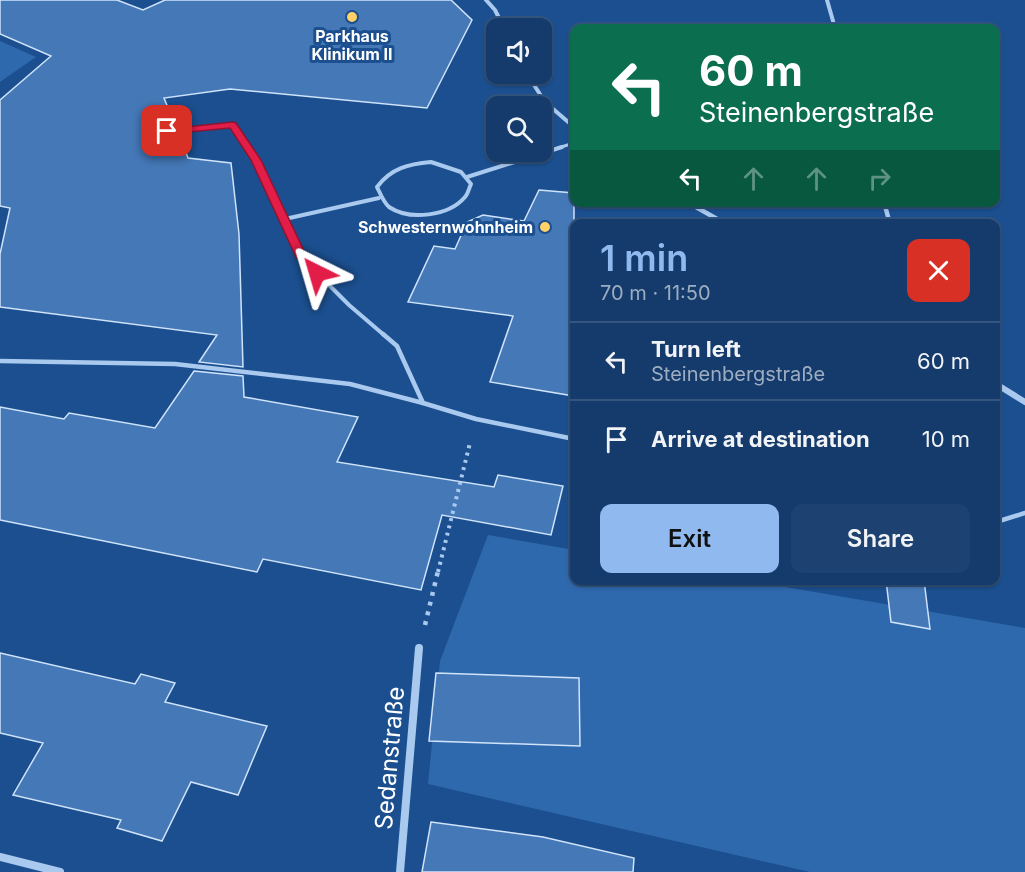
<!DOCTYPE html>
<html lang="en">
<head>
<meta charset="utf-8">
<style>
  body { margin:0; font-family:Inter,sans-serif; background:#1d4271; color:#f1f3f6; height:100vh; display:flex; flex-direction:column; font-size:22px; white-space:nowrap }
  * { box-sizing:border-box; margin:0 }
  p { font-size:20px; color:#9dadc1 }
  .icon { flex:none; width:33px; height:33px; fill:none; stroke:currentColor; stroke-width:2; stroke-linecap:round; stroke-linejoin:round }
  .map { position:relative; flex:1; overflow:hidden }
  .panel { position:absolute; left:570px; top:219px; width:430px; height:366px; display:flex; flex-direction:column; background:#143b6b; border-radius:12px; box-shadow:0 2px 4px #0004,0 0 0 2px #33557e }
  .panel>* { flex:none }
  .banner { position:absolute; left:570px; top:24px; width:430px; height:183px; border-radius:12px; box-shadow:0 2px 4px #0004,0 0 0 2px #33557e; background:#0b6e4f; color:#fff; overflow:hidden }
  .fabs { position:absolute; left:486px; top:18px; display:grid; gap:12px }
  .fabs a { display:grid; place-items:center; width:66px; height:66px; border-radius:12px; background:#143b6b; box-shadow:0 2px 4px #0004,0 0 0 2px #33557e; font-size:30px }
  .pin { position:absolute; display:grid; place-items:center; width:51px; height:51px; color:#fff; margin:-26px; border-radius:12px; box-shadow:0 3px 9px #0006 }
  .me { position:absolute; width:66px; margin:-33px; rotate:320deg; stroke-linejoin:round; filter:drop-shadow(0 0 4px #0008) }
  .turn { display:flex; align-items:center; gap:21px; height:126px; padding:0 30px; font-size:27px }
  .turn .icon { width:78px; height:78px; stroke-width:2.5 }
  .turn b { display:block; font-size:42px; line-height:51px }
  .lanes { display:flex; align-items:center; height:57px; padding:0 30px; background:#0003; justify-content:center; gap:30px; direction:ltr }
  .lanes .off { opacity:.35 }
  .round { display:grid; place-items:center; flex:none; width:63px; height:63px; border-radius:12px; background:#1d4271 }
  .headline { display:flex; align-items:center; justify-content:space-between; height:102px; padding:0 30px }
  h1 { font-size:36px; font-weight:600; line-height:45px; color:#90b9f0 }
  .cta { display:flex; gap:12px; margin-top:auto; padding:12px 30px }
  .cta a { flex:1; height:69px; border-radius:12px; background:#90b9f0; color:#111; font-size:24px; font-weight:600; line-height:69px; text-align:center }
  .cta a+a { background:#1d4271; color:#f1f3f6 }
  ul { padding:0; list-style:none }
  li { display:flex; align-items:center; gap:18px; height:78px; padding:0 30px; border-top:2px solid #33557e }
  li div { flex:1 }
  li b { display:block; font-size:22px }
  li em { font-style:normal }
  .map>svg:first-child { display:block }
  .green { fill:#2e69ad }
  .building { fill:#4478b7; stroke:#cfe3fa; stroke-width:1.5 }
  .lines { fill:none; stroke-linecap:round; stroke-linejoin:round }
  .path-far1 { stroke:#a9c9ee; stroke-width:4; stroke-dasharray:3 4.5; stroke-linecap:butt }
  .path { stroke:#a9c9ee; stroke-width:4.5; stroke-dasharray:4 6; stroke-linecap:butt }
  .service-far2 { stroke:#a9c9ee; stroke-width:3 }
  .service-far1 { stroke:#a9c9ee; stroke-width:4 }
  .service { stroke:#a9c9ee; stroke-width:4.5 }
  .minor-far3 { stroke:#a9c9ee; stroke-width:4 }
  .minor-far2 { stroke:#a9c9ee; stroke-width:4.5 }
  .minor-far1 { stroke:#a9c9ee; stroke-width:6 }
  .minor { stroke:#a9c9ee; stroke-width:8 }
  .route { fill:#e11d48; stroke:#92132f; stroke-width:1.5 }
  .poi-dot { fill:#ffd166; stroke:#1b4f8f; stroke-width:2 }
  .labels { text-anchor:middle; stroke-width:6; stroke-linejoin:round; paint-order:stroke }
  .far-poi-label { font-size:16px; font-weight:bold; fill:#fff; stroke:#1b4f8f }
  .near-street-label { font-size:24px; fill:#fff; stroke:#1b4f8f }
</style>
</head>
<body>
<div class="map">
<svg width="1025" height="872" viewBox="0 0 1025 872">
  <rect width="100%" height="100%" fill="#1b4f8f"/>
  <g class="green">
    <path d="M0 41 36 57 0 82Z"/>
    <path d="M488 535 574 550V580L751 581 1025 628V872H810L428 784 440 661Z"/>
  </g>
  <g class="building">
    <path d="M0 0H117L143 10 165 0H451L472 20 427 108 230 89 164 98 176 127 142 132V136L145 138 179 134 188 158 231 163 239 234 243 367 199 362 217 335 0 307V254L10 208 0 206V100L51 56 0 34Z"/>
    <path d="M539 190 574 193V396L490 382 513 316 408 302 434 246 455 249 467 222 483 215 524 221Z"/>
    <path d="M194 371 243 376 244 397 358 417 337 462 494 487 498 475 563 486 551 535 442 515 421 590 263 559 257 572 0 520V407L64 419 69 413 155 428Z"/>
    <path d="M886 580H924L930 629 891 622Z"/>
    <path d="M0 653 135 684 141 674 175 683 165 702 267 726 238 795 191 782 162 841 117 828 121 820 13 795 43 743 0 733Z"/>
    <path d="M436 673 579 678 580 746 429 741Z"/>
    <path d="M431 822 543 837 634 858 633 872H422Z"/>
  </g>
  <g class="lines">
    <path class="path-far1" d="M438 572 470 443"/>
    <path class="path" d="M425 625 438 571"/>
    <g class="service-far2">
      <path d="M145 134 233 125 248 148"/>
      <path d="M558 148 574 143"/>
    </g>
    <g class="service-far1">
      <path d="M247 147 256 160 301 257 349 305 384 335"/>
      <path d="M431 162 461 172 471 184C469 188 468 194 465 197 449 216 410 221 389 207 384 203 380 193 377 187 391 168 409 164 431 162Z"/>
      <path d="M467 177 562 147"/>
      <path d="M285 219 379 198"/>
    </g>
    <g class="service">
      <path d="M383 334 397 346 423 403 476 419 574 439"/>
      <path d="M0 361 175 364 350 384 423 403"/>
      <path d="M996 522 1025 513"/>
    </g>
    <g class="minor-far3">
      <path d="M486 0 495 10 504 28"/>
      <path d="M827 0 835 28"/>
      <path d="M527 74 545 102 574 127"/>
    </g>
    <g class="minor-far2">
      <path d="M687 202 726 224"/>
      <path d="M884 202 890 224"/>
    </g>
    <path class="minor-far1" d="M996 384 1025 402"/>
    <g class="minor">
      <path d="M0 857 60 872"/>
      <path d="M400 872 419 648"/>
    </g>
  </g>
  <path class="route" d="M233 122 236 123 261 160 306 255 321 270V276H313L296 257 251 160 230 128 167 134 163 131 167 129Z"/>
  <g class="poi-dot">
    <circle cx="352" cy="17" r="6"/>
    <circle cx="545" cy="227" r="6"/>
  </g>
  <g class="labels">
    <g class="far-poi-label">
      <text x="352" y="42">Parkhaus<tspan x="352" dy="18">Klinikum II</tspan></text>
      <text x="533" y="233" text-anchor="end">Schwesternwohnheim</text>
    </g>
    <g class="near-street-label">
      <text transform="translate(390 758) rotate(-85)" y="8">Sedanstraße</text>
    </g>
  </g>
</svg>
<div class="fabs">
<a><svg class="icon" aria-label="sound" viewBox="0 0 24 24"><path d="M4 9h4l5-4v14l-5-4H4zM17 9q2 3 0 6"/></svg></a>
<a><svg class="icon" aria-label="search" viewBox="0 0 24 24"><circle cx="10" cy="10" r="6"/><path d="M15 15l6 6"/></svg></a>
</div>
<div class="pin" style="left:167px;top:131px;background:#d93025"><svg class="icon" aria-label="arrive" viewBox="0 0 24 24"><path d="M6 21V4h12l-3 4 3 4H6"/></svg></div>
<svg class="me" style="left:317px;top:273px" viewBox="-20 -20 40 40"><path d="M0-17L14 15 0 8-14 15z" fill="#e11d48" stroke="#fff" stroke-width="4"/></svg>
<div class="banner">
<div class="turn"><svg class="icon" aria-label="left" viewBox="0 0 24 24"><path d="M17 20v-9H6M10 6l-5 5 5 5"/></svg><div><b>60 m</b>Steinenbergstraße</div></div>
<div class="lanes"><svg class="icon" aria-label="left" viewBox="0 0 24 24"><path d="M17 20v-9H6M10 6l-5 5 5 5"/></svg><svg class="icon off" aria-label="ahead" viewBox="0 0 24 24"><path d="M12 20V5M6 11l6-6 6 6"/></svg><svg class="icon off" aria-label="ahead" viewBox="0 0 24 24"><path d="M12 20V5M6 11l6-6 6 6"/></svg><svg class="icon off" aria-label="right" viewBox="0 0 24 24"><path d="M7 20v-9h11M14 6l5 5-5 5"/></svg></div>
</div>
<section class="panel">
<div class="headline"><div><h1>1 min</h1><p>70 m · 11:50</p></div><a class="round" style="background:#d93025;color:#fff"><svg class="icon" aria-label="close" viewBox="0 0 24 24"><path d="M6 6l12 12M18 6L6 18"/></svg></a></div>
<ul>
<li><svg class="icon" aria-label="left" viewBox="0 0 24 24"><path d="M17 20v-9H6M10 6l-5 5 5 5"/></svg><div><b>Turn left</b><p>Steinenbergstraße</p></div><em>60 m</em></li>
<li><svg class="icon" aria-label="arrive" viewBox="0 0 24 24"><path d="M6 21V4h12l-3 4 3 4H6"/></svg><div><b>Arrive at destination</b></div><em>10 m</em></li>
</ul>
<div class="cta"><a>Exit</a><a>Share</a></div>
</section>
</div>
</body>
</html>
